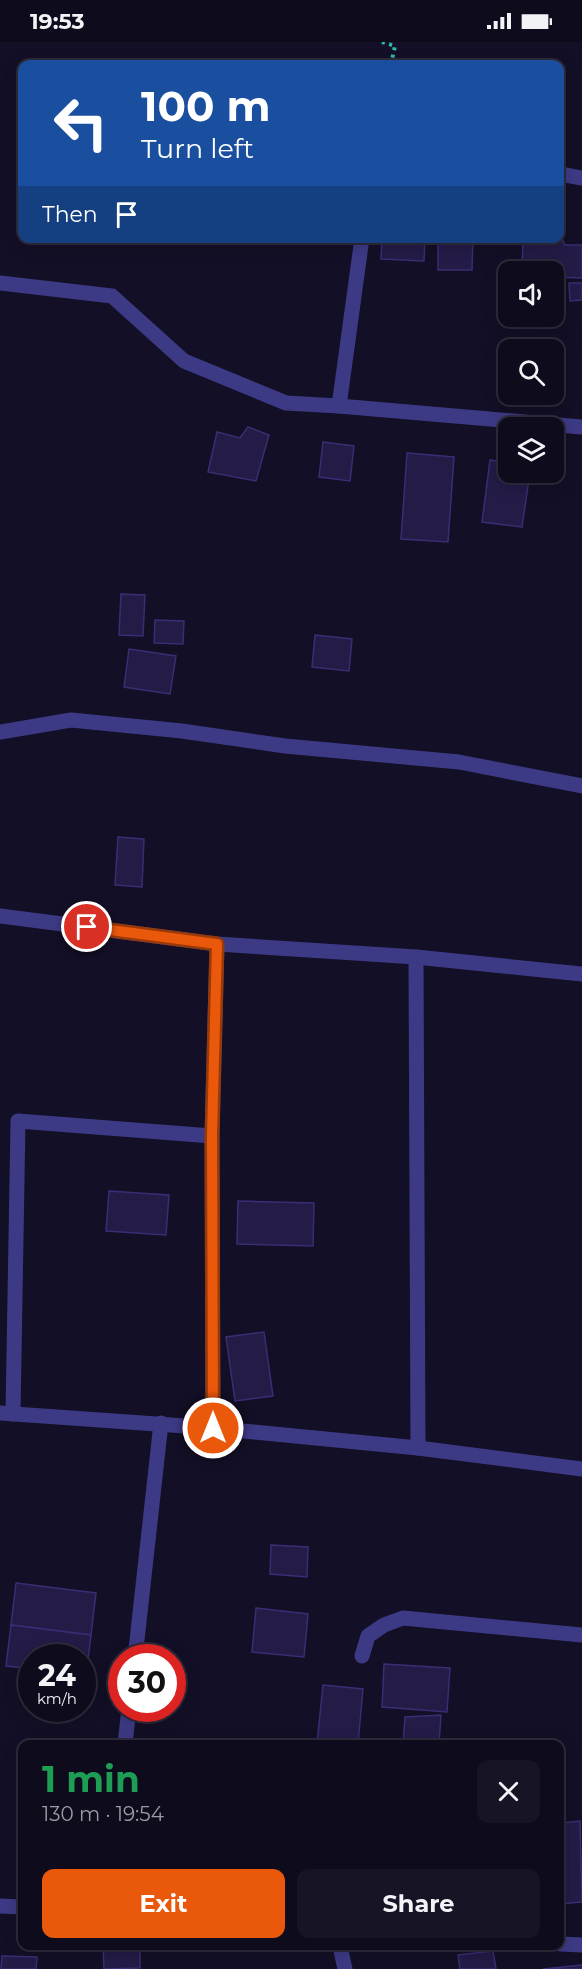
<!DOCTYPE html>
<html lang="en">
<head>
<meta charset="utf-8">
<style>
  body { margin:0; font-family:Montserrat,sans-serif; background:#171425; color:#f1f3f6; height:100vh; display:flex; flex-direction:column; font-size:22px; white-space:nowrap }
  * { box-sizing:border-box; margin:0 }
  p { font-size:20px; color:#9b9ba3 }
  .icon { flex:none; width:33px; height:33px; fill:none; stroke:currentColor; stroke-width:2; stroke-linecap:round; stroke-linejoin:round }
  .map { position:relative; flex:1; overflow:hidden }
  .panel { position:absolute; left:18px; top:1698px; width:546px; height:210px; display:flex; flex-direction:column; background:#0e0b1c; border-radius:12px; box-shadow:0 3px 15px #0003,0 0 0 2px #2e2b3b }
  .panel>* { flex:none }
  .banner { position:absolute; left:18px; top:18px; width:546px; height:183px; border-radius:12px; box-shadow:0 3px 15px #0003,0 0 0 2px #2e2b3b; background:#1a4fa0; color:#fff; overflow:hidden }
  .controls { position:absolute; left:498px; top:219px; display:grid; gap:12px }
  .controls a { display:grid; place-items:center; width:66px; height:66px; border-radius:12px; background:#0e0b1c; box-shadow:0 3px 15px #0003,0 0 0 2px #2e2b3b; font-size:30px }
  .speed { position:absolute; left:18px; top:1602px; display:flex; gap:12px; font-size:30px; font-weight:700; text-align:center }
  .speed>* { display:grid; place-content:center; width:78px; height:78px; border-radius:50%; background:#0e0b1c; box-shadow:0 3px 15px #0003,0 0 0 2px #2e2b3b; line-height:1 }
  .speed small { font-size:15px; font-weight:400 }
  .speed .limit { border:9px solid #d22; background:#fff; color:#111 }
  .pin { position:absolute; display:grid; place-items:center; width:51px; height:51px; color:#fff; margin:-26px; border:3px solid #fff; border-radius:50%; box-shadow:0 2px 6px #0007 }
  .me { position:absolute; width:66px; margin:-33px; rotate:0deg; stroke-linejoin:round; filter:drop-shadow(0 0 4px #0008) }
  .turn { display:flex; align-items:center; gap:21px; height:126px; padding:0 24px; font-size:27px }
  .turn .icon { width:78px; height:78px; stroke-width:2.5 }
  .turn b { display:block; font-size:42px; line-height:51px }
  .then { display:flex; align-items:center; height:57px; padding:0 24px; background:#0003; gap:12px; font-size:22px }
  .round { display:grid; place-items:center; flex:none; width:63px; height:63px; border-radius:12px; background:#171425 }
  .headline { display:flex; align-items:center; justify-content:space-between; height:102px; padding:0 24px }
  h1 { font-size:36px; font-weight:700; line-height:45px; color:#1e9e55 }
  .button { display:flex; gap:12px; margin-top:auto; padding:12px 24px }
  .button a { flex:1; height:69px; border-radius:12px; background:#ea580c; color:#fff; font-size:24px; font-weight:700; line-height:69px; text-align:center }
  .button a+a { background:#171425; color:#f1f3f6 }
  .status { display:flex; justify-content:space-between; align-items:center; height:42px; padding:0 30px; background:#0e0b1c; direction:ltr }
  .status svg { height:16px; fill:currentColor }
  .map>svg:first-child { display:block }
  .building { fill:#241b47; stroke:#3b2d73; stroke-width:1.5 }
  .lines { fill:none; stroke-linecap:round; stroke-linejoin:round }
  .path { stroke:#2fb8b0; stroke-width:4; stroke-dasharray:3 4.5; stroke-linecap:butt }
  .service { stroke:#3d3a85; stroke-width:15 }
  .minor { stroke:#3d3a85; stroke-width:15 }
  .route-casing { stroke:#983908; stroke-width:15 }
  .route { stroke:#ea580c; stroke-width:10 }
</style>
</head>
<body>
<div class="status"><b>19:53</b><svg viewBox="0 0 49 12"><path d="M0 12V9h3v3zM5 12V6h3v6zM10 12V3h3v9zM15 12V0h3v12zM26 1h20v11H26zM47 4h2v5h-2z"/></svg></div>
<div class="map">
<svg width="582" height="1927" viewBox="0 0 582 1927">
  <rect width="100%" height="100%" fill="#130f26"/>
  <g class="building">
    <path d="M560 193 565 203H582V236L554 235V230H522L523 196H560Z"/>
    <path d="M382 196H425L424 219 381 217Z"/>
    <path d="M438 196H473L472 228H438Z"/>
    <path d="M569 241H582V258L570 259Z"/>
    <path d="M248 385 269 393 256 439 208 430 217 390 240 396Z"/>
    <path d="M323 400 354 404 350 439 319 435Z"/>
    <path d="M407 411 454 415 448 500 401 497Z"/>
    <path d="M490 418 508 420V430H530L522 485 482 480Z"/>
    <path d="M121 552 145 553 143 594 119 593Z"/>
    <path d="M155 578 184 579 183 602 154 601Z"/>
    <path d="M315 593 352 597 349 629 312 625Z"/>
    <path d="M129 607 176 614 170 652 124 645Z"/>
    <path d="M118 795 144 797 142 845 115 843Z"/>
    <path d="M109 1149 169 1153 166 1193 106 1189Z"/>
    <path d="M238 1159 314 1161 313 1204 237 1202Z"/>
    <path d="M264 1290 273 1354 235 1359 226 1295Z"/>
    <path d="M271 1503 308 1505 307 1535 270 1532Z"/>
    <path d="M16 1541 96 1551 91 1593 11 1583Z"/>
    <path d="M256 1566 308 1572 304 1615 252 1610Z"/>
    <path d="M11 1583 91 1593 86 1634 82 1633V1616H32V1627L6 1624Z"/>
    <path d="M384 1622 450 1626 447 1670 382 1665Z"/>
    <path d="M323 1643 363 1647 358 1702H317Z"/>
    <path d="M441 1673 439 1702H403L405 1675Z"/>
    <path d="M580 1779 582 1860 560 1862V1781Z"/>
    <path d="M103 1904H140V1926L104 1927Z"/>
    <path d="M493 1909 496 1927H460L458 1913Z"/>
    <path d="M2 1914 37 1915 36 1927H1Z"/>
    <path d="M582 1923V1927H543Z"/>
  </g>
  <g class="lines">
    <path class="path" d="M382 0 395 4 391 22"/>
    <path class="service" d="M362 1614 368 1594 384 1583 403 1576 582 1593"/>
    <g class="minor">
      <path d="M560 132 582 136"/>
      <path d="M362 196 339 364 582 385"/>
      <path d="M0 241 112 254 184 319 286 361 339 364"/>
      <path d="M0 690 71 678 182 689 285 704 459 720 582 744"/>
      <path d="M0 874 217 902"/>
      <path d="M416 915 418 1406"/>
      <path d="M212 1094 213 1386"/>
      <path d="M0 1371 213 1386 418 1406 582 1427"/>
      <path d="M13 1372 18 1079 212 1094 217 902 416 915 582 932"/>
      <path d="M135 1616 161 1381"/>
      <path d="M125 1702 129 1666"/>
      <path d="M0 1864 22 1865"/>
      <path d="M560 1902 582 1903"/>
      <path d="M340 1904 345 1927"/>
    </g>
  </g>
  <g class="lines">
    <defs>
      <path id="route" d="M87 885 217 902 212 1094 213 1386"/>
    </defs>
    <use href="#route" class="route-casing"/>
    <use href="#route" class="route"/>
  </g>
</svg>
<div class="controls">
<a><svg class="icon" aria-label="sound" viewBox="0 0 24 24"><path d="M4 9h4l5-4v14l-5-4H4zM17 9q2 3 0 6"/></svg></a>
<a><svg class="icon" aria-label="search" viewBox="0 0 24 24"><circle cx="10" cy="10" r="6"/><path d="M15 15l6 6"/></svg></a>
<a><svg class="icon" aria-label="layers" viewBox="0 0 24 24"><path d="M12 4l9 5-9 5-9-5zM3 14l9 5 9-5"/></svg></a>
</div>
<div class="speed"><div>24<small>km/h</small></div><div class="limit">30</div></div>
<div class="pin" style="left:87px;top:885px;background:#d93025"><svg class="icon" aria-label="arrive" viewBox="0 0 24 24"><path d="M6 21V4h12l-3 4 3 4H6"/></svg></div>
<svg class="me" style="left:213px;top:1386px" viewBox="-20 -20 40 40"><circle r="17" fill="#ea580c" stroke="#fff" stroke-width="3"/><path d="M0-11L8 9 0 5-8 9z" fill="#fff"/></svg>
<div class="banner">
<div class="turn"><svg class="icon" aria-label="left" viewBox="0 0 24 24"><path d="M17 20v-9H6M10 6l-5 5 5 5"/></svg><div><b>100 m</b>Turn left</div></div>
<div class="then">Then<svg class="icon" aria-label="arrive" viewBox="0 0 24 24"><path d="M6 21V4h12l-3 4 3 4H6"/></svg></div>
</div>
<section class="panel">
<div class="headline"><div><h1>1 min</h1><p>130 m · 19:54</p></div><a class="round"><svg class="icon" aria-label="close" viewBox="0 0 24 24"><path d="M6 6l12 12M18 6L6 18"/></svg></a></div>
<div class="button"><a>Exit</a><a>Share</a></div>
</section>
</div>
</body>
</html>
